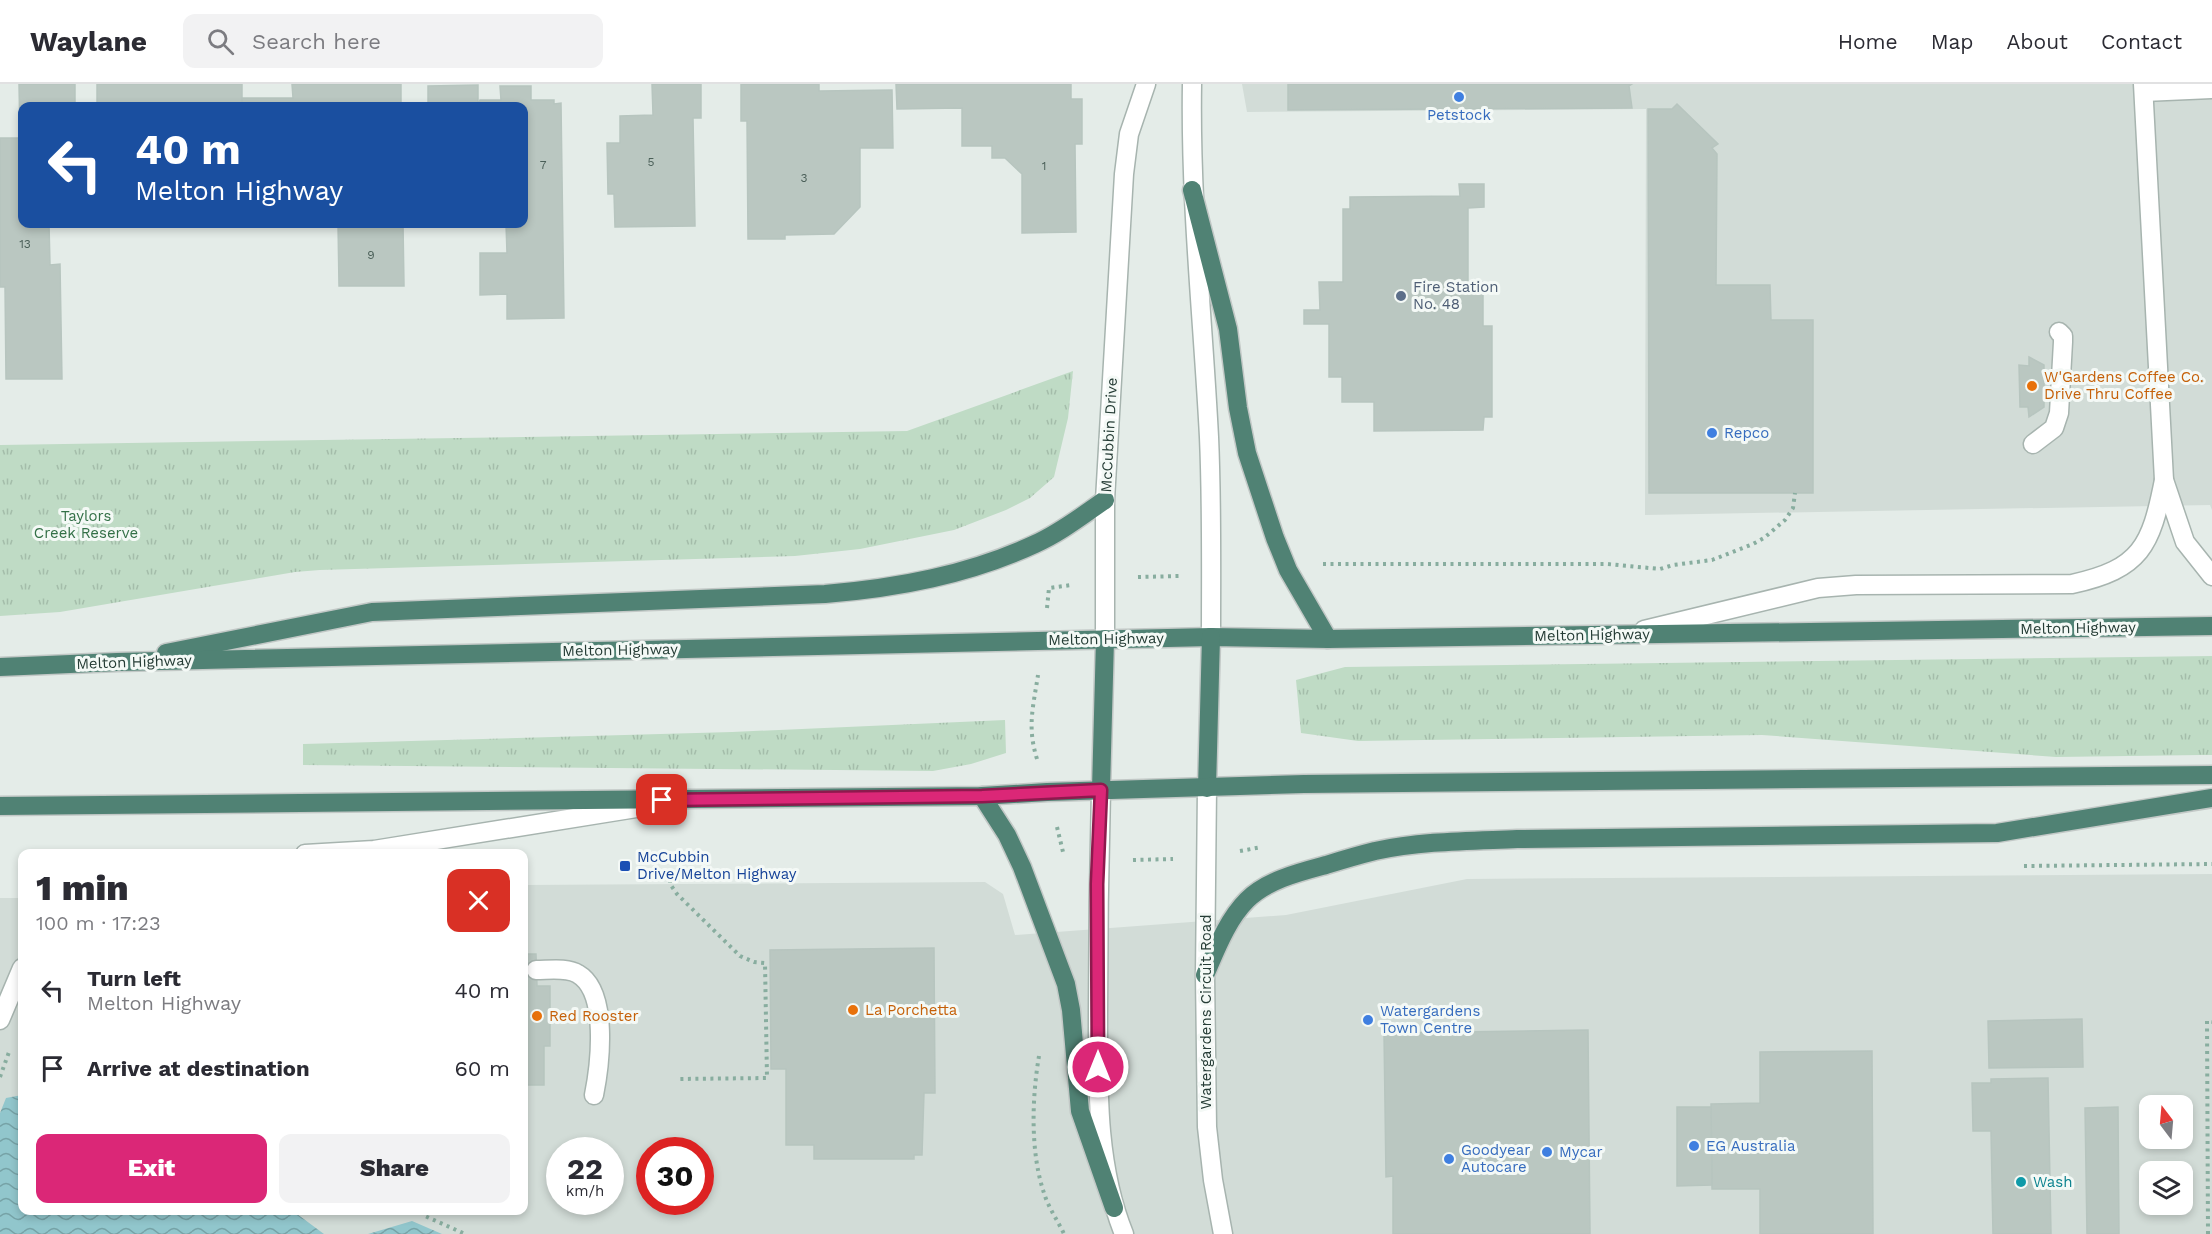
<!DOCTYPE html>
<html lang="en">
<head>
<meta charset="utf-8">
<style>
  body { margin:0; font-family:"Work Sans",sans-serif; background:#f2f2f3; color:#2b2b33; height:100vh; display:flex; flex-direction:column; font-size:22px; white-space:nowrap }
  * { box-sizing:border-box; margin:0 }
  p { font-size:20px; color:#7c7c81 }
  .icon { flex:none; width:33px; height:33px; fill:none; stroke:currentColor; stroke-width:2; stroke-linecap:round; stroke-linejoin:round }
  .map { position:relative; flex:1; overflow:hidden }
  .panel { position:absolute; left:18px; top:765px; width:510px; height:366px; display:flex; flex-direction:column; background:#fff; border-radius:12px; box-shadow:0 3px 9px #0003 }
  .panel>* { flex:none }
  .guide { position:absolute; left:18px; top:18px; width:510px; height:126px; border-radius:12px; box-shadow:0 3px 9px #0003; background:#1a4fa0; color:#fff; overflow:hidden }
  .needle { width:39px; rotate:344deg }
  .controls { position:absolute; left:2139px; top:1011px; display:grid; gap:12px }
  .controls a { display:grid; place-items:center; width:54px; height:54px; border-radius:12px; background:#fff; box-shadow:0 3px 9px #0003; font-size:30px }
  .speed { position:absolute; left:546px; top:1053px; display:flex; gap:12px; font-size:30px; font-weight:700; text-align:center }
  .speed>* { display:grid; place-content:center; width:78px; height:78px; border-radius:50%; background:#fff; box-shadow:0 3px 9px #0003; line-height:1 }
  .speed small { font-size:15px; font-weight:400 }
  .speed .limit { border:9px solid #d22; background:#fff; color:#111 }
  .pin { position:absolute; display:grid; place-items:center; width:51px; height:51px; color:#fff; margin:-26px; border-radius:12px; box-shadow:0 3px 9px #0006 }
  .me { position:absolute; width:66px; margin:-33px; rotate:0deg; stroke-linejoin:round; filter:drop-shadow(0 0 4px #0008) }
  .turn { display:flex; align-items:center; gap:21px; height:126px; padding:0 18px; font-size:27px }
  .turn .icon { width:78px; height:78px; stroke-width:2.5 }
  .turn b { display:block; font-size:42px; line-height:51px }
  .round { display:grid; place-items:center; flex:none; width:63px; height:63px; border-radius:12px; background:#f2f2f3 }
  .summary { display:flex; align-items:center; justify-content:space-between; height:102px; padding:0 18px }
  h1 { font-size:36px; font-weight:800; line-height:45px }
  .primary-button { display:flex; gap:12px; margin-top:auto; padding:12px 18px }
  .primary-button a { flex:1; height:69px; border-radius:12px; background:#db2777; color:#fff; font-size:24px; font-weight:800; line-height:69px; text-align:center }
  .primary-button a+a { background:#f2f2f3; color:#2b2b33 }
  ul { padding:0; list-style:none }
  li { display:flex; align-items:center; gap:18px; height:78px; padding:0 18px }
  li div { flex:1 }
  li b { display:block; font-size:22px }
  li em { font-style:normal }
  header { display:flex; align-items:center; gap:36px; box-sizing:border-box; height:84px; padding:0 30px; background:#fff; border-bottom:2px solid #e1e1e2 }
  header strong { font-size:28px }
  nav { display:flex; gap:33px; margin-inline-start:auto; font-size:21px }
  .search { width:420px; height:54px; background:#f2f2f3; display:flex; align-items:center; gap:15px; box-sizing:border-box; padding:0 21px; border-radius:12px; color:#7c7c81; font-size:22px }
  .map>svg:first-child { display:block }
  .built { fill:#d2dcd7; fill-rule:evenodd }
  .grass { fill:url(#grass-tufts) }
  .water { fill:url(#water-waves) }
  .building { fill:#bac7c1; stroke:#b7c5bf; stroke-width:1.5 }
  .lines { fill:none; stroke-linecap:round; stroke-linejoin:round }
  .service-casing { stroke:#a7b4af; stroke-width:21 }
  .minor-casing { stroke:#a7b4af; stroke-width:21 }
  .tertiary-casing { stroke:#a7b4af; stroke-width:21 }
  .trunk-casing { stroke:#c2c8c6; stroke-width:21 }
  .path { stroke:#88ad9f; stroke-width:4; stroke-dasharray:3 4.5; stroke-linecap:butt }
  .service { stroke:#fff; stroke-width:18 }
  .minor { stroke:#fff; stroke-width:18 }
  .tertiary { stroke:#fff; stroke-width:18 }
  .trunk { stroke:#508274; stroke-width:18 }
  .route-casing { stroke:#8e194d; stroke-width:15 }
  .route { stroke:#db2777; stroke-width:10 }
  .shop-dot { fill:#3f7fe0; stroke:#f4f9f6; stroke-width:2 }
  .service-dot { fill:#5c6f8a; stroke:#f4f9f6; stroke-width:2 }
  .food-dot { fill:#e8710a; stroke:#f4f9f6; stroke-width:2 }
  .transit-dot { fill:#1a4fb4; stroke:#f4f9f6; stroke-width:2 }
  .culture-dot { fill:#0f9aa8; stroke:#f4f9f6; stroke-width:2 }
  .labels { text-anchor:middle; stroke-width:6; stroke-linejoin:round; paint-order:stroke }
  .number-label { font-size:12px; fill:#4a5f58 }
  .shop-label { font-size:15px; fill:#366cbe; stroke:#f4f9f6; text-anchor:start }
  .service-label { font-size:15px; fill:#4e5e75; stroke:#f4f9f6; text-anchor:start }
  .food-label { font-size:15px; fill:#c56008; stroke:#f4f9f6; text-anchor:start }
  .street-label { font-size:15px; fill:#253c35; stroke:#f4f9f6 }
  .park-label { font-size:15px; fill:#337047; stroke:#f4f9f6 }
  .transit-label { font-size:15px; fill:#164399; stroke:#f4f9f6; text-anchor:start }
  .culture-label { font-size:15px; fill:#0d838f; stroke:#f4f9f6; text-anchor:start }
</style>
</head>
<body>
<header>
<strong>Waylane</strong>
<div class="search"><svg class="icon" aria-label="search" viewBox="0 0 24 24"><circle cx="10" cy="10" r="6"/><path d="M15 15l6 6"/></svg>Search here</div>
<nav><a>Home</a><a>Map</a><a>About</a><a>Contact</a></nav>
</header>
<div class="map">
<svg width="2212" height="1150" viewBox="0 0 2212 1150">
  <defs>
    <pattern id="grass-tufts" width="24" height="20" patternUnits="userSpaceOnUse" patternTransform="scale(1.5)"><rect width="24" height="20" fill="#bfdbc5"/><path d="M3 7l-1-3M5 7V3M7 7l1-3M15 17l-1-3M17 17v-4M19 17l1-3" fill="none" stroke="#a4bdaa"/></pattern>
    <pattern id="water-waves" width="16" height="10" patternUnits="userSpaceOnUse" patternTransform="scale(1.5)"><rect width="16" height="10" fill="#91c6cc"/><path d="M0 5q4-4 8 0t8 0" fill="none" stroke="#76a2a6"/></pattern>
  </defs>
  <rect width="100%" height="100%" fill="#e4ece8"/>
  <g class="built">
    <path d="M1242 0H2212V426L2210 421 1645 431 1646 25 1247 28Z"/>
    <path d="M2212 790V1150H0V814H22V1126H524V801L985 798 1003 810 1015 851 1286 831 1467 795ZM2150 1022H2182V1054H2150ZM560 1066H610V1118H560ZM650 1066H700V1118H650ZM2150 1088H2182V1120H2150Z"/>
  </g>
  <g class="grass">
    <path d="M1073 287 1068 334 1054 393 1030 414 1006 426 954 446 860 465 795 472 320 486 295 488 60 528 0 532V361L907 347Z"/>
    <path d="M2212 572V671H2201L2056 673 1762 651 1358 657 1301 649 1296 596 1345 583Z"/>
    <path d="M1005 636 1006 669 971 680 933 687 303 681V660L732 648Z"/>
  </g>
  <g class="water">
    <path d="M22 1011V1126L293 1127 324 1150H0V1029L6 1014Z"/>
    <path d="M412 1137 442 1150H368Z"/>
  </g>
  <g class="building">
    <path d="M19 0H75V22H22V140H49L50 181 60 180 62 295H6L5 203H0V54H20Z"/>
    <rect x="97" y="0" width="145" height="22"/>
    <path d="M292 0H401V22H242V14H293Z"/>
    <path d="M652 0H701V34H693L695 142 615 143 614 110H608L607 59H620V32L653 31Z"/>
    <path d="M741 0H819V7L892 6 893 64H860V123L834 150 785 151V155H748L747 37H741Z"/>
    <path d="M896 0H1071V15H1082V60H1075L1076 148 1022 149V90L1005 74H992V62H962V24L897 25Z"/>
    <path d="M1288 0H1632L1629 2 1632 24 1288 26Z"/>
    <path d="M478 1V21L480 16H501L500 2H531V16H554V20L561 19 564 234 507 235V210L480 211V169H507L506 140H524V22H428V2Z"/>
    <path d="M1677 20 1718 60 1712 64 1717 70 1716 201H1770L1771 236H1813V409H1649L1648 25H1672Z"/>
    <path d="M1459 100H1484V123L1468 124V198H1483V242H1492V333H1484L1483 346 1374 347V318H1342V293H1329V240H1304V226H1320L1319 198H1343V125H1350V113L1460 112Z"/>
    <path d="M338 140H403L404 202H339Z"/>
    <path d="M2029 273 2044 281V323L2029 333 2028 323H2020L2019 281 2029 282Z"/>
    <path d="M934 864 935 1009H924L922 1071H914V1075H814V1061H786V985H771L770 866Z"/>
    <path d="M524 870H536L537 902H550V962H544V1001H524Z"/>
    <path d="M2082 935 2083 983 1989 984 1988 937Z"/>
    <path d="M1588 946 1590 1150H1393V1092L1386 1093 1384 949Z"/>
    <path d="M1872 967 1873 1150H1760V1105H1712L1711 1020 1760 1019V968Z"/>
    <path d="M2048 994 2051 1150H1993L1991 1047H1973L1972 999H1991V995Z"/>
    <path d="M1677 1023H1711L1712 1101 1677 1102Z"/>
    <path d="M2118 1023 2119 1150H2087L2085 1024Z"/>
  </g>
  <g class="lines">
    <defs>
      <g id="service">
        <path d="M2143 0 2164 396 2185 458 2212 492"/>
        <path d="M2144 8 2212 5"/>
        <path d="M2033 360 2054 344 2059 329 2063 258V252L2059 248"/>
        <path d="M1644 546 1818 504 1856 501 2072 500C2141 485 2151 462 2164 396"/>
        <path d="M305 770 374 766 655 721"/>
        <path d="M536 886C549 886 567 883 578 890 609 908 600 981 594 1011"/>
        <path d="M0 936 22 884"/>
      </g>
      <g id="minor">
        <path d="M1207 704 1205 891 1207 1043 1213 1096 1223 1150"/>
        <path d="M1101 706C1099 781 1098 855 1098 930 1098 1003 1096 1081 1124 1150"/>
      </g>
      <g id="tertiary">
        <path d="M1192 0C1190 118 1203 236 1209 353 1212 420 1211 486 1211 553"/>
        <path d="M1105 555V416L1124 90 1129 50 1146 0"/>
      </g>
      <g id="trunk">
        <path d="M1192 106 1228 245 1238 324 1247 369 1275 454 1288 486 1328 555"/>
        <path d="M166 569 372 528 825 510C897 504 968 491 1035 460 1060 449 1083 431 1105 416"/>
        <path d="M0 583 117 578 1211 553 1328 555 2212 542"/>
        <path d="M1207 704 1211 553"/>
        <path d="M1101 706 1105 555"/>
        <path d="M982 712 1007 751 1022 783 1066 900 1071 926 1080 1027 1114 1124"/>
        <path d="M0 722 982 712 1047 708 1304 700 2212 691"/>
        <path d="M1205 891C1216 866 1227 836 1247 816 1267 796 1300 788 1326 781 1342 776 1359 771 1375 767 1421 757 1469 757 1517 755L1997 749 2212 714"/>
      </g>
    </defs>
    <use href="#service" class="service-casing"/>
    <use href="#minor" class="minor-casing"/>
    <use href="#tertiary" class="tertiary-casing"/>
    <use href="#trunk" class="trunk-casing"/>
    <g class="path">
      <path d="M1323 480H1607L1660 485 1673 481 1712 476 1753 460 1764 454 1785 436 1793 424 1795 409"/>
      <path d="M1138 493 1179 492"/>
      <path d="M1047 524 1049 504 1071 501"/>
      <path d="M1037 675C1027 643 1033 624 1038 591"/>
      <path d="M1057 743 1063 768"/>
      <path d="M1240 767 1262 763"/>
      <path d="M1133 776 1173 775"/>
      <path d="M2024 782 2212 780"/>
      <path d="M670 788V800L677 810 740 872 754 878 765 879 767 994 680 995"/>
      <path d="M1039 972C1032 1013 1030 1068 1044 1109 1048 1123 1058 1137 1064 1150"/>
      <path d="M0 993 9 968"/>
      <path d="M427 1126 425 1132 465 1150"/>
      <path d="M2208 1150 2207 937 2212 938"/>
    </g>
    <use href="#service" class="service"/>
    <use href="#minor" class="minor"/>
    <use href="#tertiary" class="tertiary"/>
    <use href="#trunk" class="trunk"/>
  </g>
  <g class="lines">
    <defs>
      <path id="route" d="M662 716 982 712 1101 706 1097 800 1098 983"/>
    </defs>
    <use href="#route" class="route-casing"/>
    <use href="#route" class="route"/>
  </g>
  <g class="shop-dot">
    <circle cx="1459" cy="13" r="6"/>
    <circle cx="1712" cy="349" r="6"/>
    <circle cx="1368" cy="936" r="6"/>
    <circle cx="1694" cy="1062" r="6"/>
    <circle cx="1547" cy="1068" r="6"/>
    <circle cx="1449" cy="1075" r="6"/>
  </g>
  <circle class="service-dot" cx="1401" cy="212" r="6"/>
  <g class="food-dot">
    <circle cx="2032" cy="302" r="6"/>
    <circle cx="853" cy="926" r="6"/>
    <circle cx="537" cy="932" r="6"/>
  </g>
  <rect class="transit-dot" x="619" y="776" width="12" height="12" rx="3"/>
  <circle class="culture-dot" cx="2021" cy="1098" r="6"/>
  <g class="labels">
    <g class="number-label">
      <text x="651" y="82">5</text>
      <text x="543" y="85">7</text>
      <text x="1044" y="86">1</text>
      <text x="804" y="98">3</text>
      <text x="25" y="164">13</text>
      <text x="371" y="175">9</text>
    </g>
    <g class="shop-label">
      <text x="1459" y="36" text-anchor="middle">Petstock</text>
      <text x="1724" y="354">Repco</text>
      <text x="1380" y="932">Watergardens<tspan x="1380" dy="17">Town Centre</tspan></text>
      <text x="1706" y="1067">EG Australia</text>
      <text x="1461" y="1071">Goodyear<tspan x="1461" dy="17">Autocare</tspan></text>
      <text x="1559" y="1073">Mycar</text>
    </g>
    <g class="service-label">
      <text x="1413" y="208">Fire Station<tspan x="1413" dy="17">No. 48</tspan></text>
    </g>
    <g class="food-label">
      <text x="2044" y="298">W'Gardens Coffee Co.<tspan x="2044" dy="17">Drive Thru Coffee</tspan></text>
      <text x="865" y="931">La Porchetta</text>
      <text x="549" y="937">Red Rooster</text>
    </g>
    <g class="street-label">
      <text transform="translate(1109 351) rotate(-87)" y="5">McCubbin Drive</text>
      <text transform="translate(2078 544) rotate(-1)" y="5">Melton Highway</text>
      <text transform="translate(1592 551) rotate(-1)" y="5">Melton Highway</text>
      <text transform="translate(1106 555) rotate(-1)" y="5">Melton Highway</text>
      <text transform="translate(620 566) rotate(-1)" y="5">Melton Highway</text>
      <text transform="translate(134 578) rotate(-2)" y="5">Melton Highway</text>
      <text transform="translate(1206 928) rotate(-90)" y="5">Watergardens Circuit Road</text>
    </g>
    <g class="park-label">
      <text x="86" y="437">Taylors<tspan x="86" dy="17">Creek Reserve</tspan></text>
    </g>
    <g class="transit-label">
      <text x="637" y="778">McCubbin<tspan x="637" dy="17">Drive/Melton Highway</tspan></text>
    </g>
    <g class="culture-label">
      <text x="2033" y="1103">Wash</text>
    </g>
  </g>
</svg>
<div class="controls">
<a><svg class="needle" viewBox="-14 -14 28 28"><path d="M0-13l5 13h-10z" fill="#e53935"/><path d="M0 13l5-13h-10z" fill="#7c7c81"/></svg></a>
<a><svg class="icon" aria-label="layers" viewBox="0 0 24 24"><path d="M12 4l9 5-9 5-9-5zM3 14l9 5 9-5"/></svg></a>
</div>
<div class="speed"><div>22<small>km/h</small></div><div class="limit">30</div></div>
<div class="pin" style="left:662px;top:716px;background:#d93025"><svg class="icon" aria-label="arrive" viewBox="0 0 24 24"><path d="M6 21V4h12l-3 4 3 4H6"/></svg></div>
<svg class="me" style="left:1098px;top:983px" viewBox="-20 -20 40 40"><circle r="17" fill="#db2777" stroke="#fff" stroke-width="3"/><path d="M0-11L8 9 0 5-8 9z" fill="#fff"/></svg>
<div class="guide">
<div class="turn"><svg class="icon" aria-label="left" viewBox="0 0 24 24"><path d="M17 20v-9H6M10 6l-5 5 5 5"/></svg><div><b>40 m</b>Melton Highway</div></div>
</div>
<section class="panel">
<div class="summary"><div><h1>1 min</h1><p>100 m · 17:23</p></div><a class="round" style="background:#d93025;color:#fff"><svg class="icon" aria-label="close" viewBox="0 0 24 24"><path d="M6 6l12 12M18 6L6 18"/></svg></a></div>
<ul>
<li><svg class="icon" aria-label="left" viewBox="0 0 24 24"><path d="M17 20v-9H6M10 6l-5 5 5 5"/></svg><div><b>Turn left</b><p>Melton Highway</p></div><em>40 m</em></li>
<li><svg class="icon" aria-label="arrive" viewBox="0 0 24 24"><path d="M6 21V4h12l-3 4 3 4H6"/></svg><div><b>Arrive at destination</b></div><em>60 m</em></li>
</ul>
<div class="primary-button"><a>Exit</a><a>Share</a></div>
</section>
</div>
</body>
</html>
